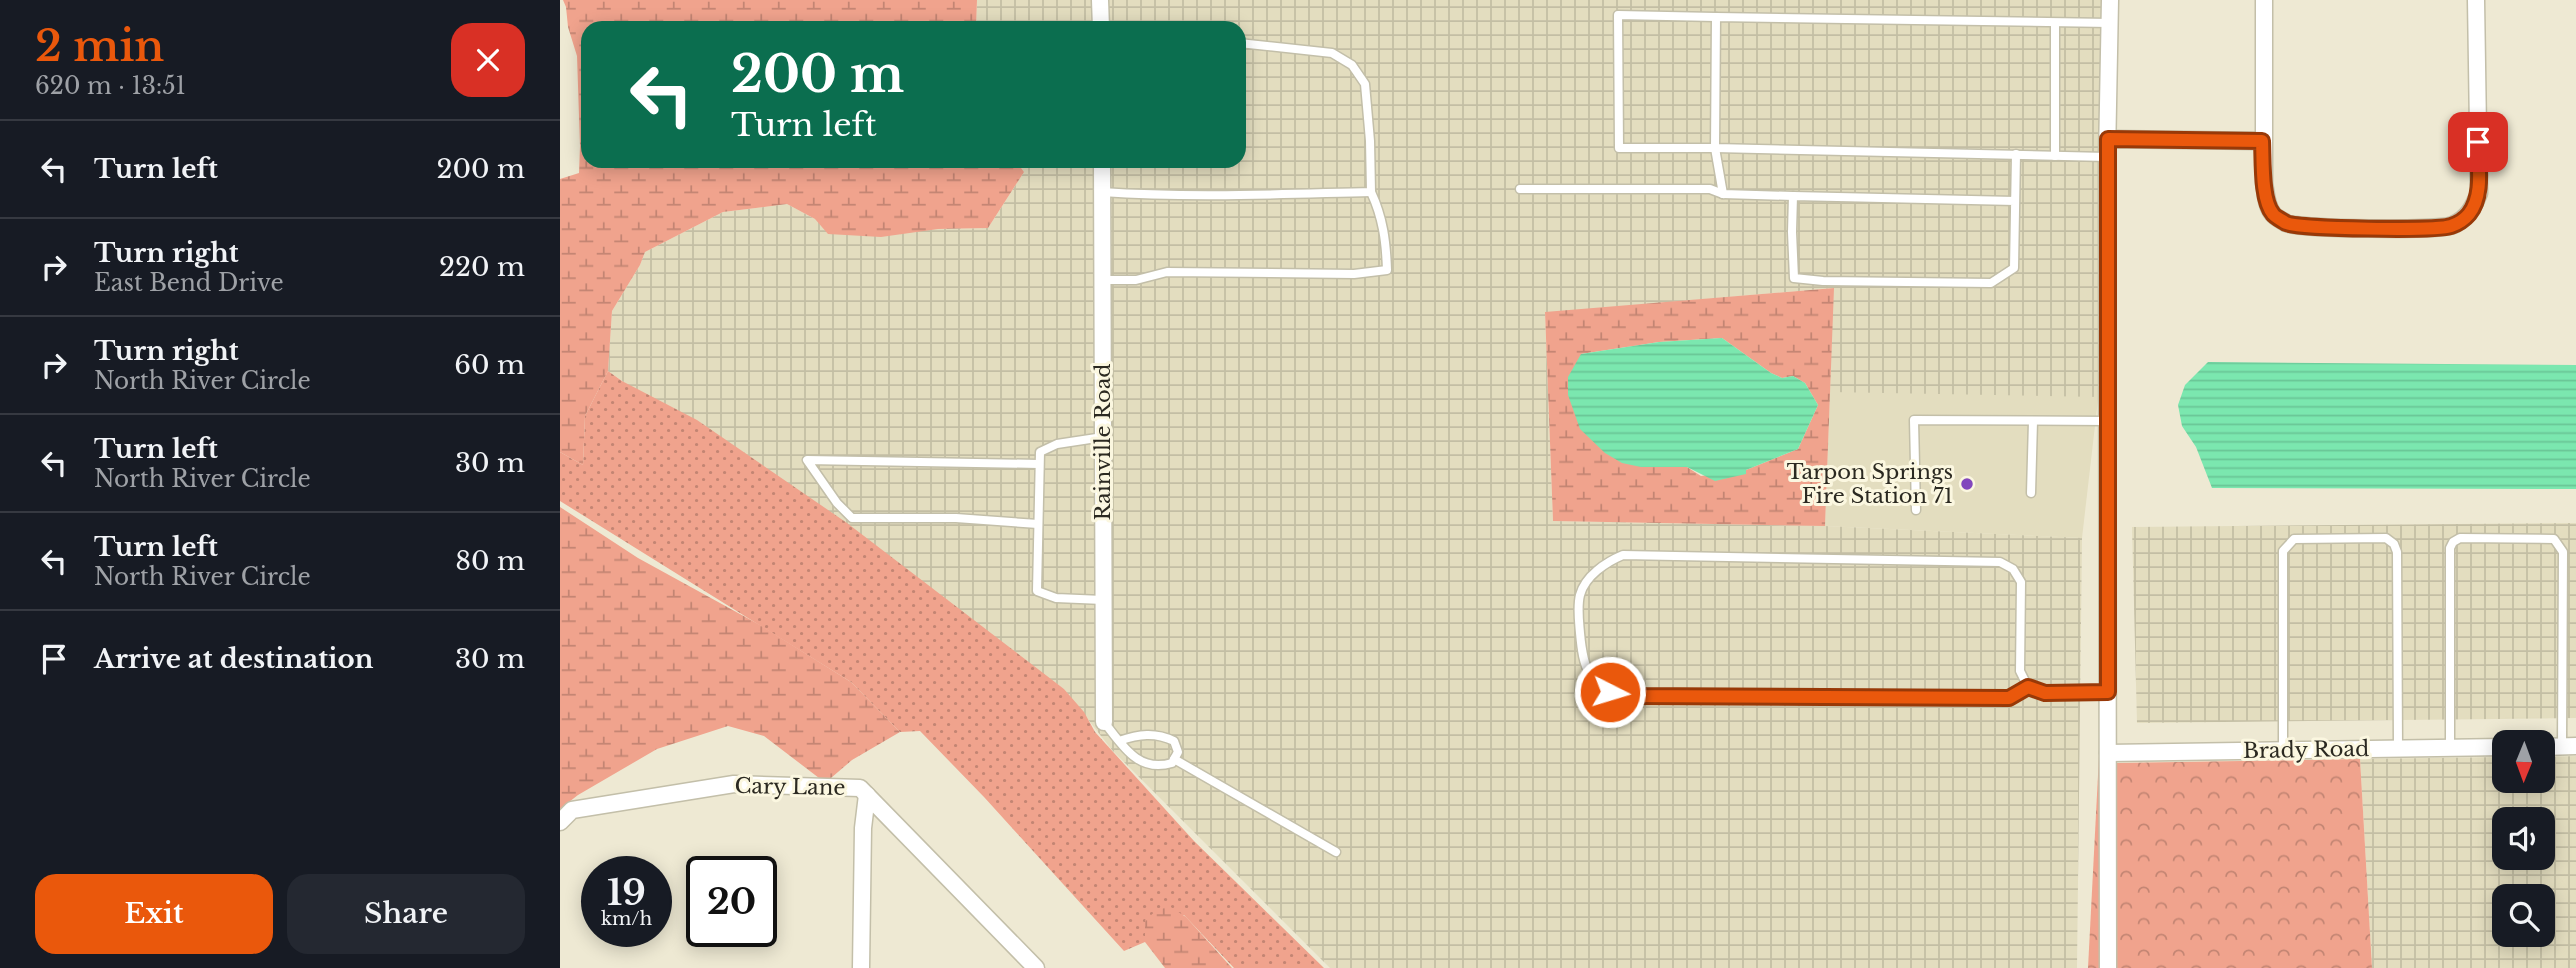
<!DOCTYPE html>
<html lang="en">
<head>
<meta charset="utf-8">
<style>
  body { margin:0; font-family:"Libre Baskerville",serif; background:#242831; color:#f1f3f6; height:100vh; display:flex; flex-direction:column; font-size:26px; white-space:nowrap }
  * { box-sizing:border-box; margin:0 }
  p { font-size:23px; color:#9ea1a6 }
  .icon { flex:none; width:38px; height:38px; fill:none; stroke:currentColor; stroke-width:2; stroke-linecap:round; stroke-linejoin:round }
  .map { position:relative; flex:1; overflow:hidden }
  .side { display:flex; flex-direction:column; background:#171b24; width:560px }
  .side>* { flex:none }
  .hud { position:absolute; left:21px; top:21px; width:665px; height:147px; border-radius:21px; box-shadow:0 4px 18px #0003; background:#0b6e4f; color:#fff; overflow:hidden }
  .needle { width:46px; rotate:181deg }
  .fabs { position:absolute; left:1932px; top:730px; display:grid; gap:14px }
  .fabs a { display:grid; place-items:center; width:63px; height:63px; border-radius:14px; background:#171b24; box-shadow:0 4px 18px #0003; font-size:35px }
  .speed { position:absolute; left:21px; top:856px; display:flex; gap:14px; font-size:35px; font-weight:700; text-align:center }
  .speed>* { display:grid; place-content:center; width:91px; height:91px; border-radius:50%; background:#171b24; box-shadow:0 4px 18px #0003; line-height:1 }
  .speed small { font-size:18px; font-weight:400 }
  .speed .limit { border:4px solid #111; border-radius:10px; background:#fff; color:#111 }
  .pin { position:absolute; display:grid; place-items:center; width:60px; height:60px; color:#fff; margin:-30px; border-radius:14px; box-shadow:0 4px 10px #0006 }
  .me { position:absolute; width:77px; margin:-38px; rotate:95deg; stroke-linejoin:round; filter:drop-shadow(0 0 5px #0008) }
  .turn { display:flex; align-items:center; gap:24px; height:147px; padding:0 35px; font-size:32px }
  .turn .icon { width:91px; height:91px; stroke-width:2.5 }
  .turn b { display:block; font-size:49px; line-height:60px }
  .round { display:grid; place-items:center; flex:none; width:74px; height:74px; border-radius:21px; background:#242831 }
  .head { display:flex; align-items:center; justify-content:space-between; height:119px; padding:0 35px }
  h1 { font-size:42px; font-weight:600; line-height:52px; color:#ea580c }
  .action { display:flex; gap:14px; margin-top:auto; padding:14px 35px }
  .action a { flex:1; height:80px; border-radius:21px; background:#ea580c; color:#fff; font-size:28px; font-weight:600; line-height:80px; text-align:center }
  .action a+a { background:#242831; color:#f1f3f6 }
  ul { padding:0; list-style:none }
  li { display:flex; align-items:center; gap:21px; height:98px; padding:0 35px; border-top:2px solid #363941 }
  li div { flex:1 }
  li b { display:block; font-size:26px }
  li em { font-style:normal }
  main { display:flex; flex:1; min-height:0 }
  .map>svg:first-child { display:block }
  .built { fill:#e3ddbf }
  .industrial { fill:url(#industrial-grid); fill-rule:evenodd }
  .grass { fill:url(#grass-dots) }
  .forest { fill:url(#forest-crowns) }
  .wetland { fill:url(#wetland-marsh); fill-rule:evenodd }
  .water { fill:url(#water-rules) }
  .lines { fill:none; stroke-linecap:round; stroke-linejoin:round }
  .service-casing { stroke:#c3bfa9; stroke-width:11 }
  .minor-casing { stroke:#c3bfa9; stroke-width:19 }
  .service { stroke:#fff; stroke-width:8 }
  .minor { stroke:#fff; stroke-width:16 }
  .route-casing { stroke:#983908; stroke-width:18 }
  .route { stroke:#ea580c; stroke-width:12 }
  .poi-dot { fill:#8247bd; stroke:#fbf7e0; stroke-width:2.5 }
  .labels { text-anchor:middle; stroke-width:6; stroke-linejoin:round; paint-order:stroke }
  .street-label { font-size:21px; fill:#2b2921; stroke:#fbf7e0 }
  .poi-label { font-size:21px; fill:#2b2921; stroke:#fbf7e0; text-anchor:end }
</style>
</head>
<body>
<main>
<section class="side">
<div class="head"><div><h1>2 min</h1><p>620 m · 13:51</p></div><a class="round" style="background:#d93025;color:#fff"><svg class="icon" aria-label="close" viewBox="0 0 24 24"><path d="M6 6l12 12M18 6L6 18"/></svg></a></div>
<ul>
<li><svg class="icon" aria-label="left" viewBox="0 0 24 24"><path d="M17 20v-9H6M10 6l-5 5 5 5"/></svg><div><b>Turn left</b></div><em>200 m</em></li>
<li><svg class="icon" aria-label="right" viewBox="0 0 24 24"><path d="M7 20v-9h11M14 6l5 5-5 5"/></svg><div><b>Turn right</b><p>East Bend Drive</p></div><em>220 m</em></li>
<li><svg class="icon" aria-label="right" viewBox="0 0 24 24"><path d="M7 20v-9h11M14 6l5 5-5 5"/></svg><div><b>Turn right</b><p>North River Circle</p></div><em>60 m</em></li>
<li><svg class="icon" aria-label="left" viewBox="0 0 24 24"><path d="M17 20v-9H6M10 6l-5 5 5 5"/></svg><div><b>Turn left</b><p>North River Circle</p></div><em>30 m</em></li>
<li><svg class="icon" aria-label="left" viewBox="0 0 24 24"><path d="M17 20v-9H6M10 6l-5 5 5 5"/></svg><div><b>Turn left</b><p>North River Circle</p></div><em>80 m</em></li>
<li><svg class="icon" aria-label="arrive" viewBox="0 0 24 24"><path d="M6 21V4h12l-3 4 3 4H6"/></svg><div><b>Arrive at destination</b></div><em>30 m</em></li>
</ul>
<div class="action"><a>Exit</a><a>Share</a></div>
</section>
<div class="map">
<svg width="2016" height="968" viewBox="0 0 2016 968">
  <defs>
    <pattern id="industrial-grid" width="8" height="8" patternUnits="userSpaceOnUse" patternTransform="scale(1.75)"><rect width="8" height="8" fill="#e3ddbf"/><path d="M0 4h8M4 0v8" fill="none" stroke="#c3bea4"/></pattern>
    <pattern id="grass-dots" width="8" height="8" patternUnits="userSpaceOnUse" patternTransform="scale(1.75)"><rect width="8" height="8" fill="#f0a38d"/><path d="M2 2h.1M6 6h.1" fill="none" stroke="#c38573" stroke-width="1.8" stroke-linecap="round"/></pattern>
    <pattern id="forest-crowns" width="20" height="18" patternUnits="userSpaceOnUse" patternTransform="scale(1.75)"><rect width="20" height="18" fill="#f0a38d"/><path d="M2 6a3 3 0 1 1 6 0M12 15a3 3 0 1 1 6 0" fill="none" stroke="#c38573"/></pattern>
    <pattern id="wetland-marsh" width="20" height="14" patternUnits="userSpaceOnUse" patternTransform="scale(1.75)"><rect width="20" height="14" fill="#f0a38d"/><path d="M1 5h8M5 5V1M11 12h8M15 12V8" fill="none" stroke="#c38573"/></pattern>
    <pattern id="water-rules" width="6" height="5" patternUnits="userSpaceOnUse" patternTransform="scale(1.75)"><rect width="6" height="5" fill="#7be7af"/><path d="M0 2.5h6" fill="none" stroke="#6ac696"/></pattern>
  </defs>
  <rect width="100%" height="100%" fill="#eee9d3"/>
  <path class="built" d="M1539 391 1522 538 1265 526 1270 392Z"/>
  <g class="industrial">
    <path d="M417 0H532V28H416Z"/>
    <path d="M549 0H1541L1539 397 1270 392 1273 288 985 313 993 521 1265 526 1522 538 1517 968H770L552 750 504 689 48 371 52 311 80 265 85 252 163 212 227 204 255 219 378 229 428 228 464 172 456 161H533L534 222H550V161H679V28H549Z"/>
    <path d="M2016 523V718L1577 723 1572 527Z"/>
    <path d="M2016 756V968H1812L1800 759 1944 757V780H1983V757ZM1944 819H1983V858H1944ZM1944 896H1983V934H1944Z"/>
  </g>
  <path class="grass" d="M48 371 62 381 137 420 287 523 504 689 524 712 535 732 634 841 764 968H674L624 915 585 920V942L564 951 424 797 360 731 340 732 291 682 0 501V452L23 465 25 416Z"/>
  <g class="forest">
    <path d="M1539 756 1540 968H1528Z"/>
    <path d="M1800 759 1812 968H1557V763Z"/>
  </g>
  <g class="wetland">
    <path d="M3 0H417L416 28H28V161H456L464 172 428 228 378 229 321 237 268 234 255 219 227 204 163 212 85 252 80 265 52 311 48 371 25 416 23 465 0 452V179L19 173 20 146 17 56 8 27 6 7Z"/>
    <path d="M1274 288 1265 526 993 521 985 312ZM1162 338 1211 373 1222 378 1233 376 1245 383 1258 405 1238 449 1186 470 1141 476 1127 467 1021 354 1099 342Z"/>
    <path d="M0 507 78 558 200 625 291 682 340 732 292 760 271 778H259L204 736 168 726 97 749 18 795 0 809Z"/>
    <path d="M609 906 626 917 672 968H605L585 942V920L596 911Z"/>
  </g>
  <g class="water">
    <path d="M1162 338 1211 373 1222 378 1233 376 1245 383 1258 405 1238 449 1186 470V474L1155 481 1127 467H1081L1062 463 1045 453 1020 429 1008 395V377L1021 354 1099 342Z"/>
    <path d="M1648 362 2016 365V489L1652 488 1636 447 1622 426 1618 405 1625 385Z"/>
  </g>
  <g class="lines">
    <defs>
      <g id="service">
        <path d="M1156 17 1058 15 1059 148H1155L1163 194 1233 196"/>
        <path d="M1495 24V156"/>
        <path d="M1547 157 1155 148 1156 17 1550 23"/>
        <path d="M960 189H1150L1163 194"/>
        <path d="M542 192C632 198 721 194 811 192L810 141 805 84 792 65 772 53 679 43"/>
        <path d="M1455 201 1233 196 1232 232 1234 278 1263 281 1431 283 1454 268 1456 154"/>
        <path d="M543 280H576L607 272 794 274 827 270C826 241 823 218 811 192"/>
        <path d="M543 437 497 444 480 452 477 591 496 598 543 600"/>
        <path d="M1471 493 1473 421"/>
        <path d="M1356 510 1354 420 1548 421"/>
        <path d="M478 524 396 518H292L277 503 247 460 479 464"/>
        <path d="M1468 687 1449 698 1066 696C1028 688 1023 667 1020 633 1019 621 1017 607 1020 595 1025 576 1046 562 1063 555L1440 562 1453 569 1461 582 1460 671 1468 687 1485 693 1548 692"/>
        <path d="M544 722C563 746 578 773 612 763L618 752 614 741C595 732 579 734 559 741"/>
        <path d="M1890 748V548L1893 542 1900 538 1994 539 2003 552 2002 746"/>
        <path d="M1723 750V551L1734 539 1826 538 1834 544 1837 552 1838 749"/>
        <path d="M614 759 776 852"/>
      </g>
      <g id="minor">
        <path d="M540 0 541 28"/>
        <path d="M1704 0V183C1706 193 1706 206 1713 214 1715 217 1723 221 1726 223 1741 229 1880 231 1893 225 1908 218 1913 208 1919 193L1916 0"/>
        <path d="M1548 139 1702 141"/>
        <path d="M542 161 544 722"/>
        <path d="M1983 747 2016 746"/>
        <path d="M1548 753 1944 747"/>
        <path d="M0 822 12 810 174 784 300 788 476 968"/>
        <path d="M301 968 303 828 307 795"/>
        <path d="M1548 968 1547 157 1550 0"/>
      </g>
    </defs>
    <use href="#service" class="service-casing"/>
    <use href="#minor" class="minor-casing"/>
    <use href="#service" class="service"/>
    <use href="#minor" class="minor"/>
  </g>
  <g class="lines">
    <defs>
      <path id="route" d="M1050 692 1066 696 1449 698 1468 687 1485 693 1548 692V139L1702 141C1703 160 1701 200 1713 214 1715 217 1723 221 1726 223 1741 229 1876 231 1891 226 1897 224 1905 219 1909 214 1924 195 1918 165 1918 142"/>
    </defs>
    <use href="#route" class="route-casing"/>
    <use href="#route" class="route"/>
  </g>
  <circle class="poi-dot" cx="1407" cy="484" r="7"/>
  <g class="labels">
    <g class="street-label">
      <text transform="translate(543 442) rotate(-90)" y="7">Rainville Road</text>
      <text transform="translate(1746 750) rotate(-1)" y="7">Brady Road</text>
      <text transform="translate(230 787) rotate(1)" y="7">Cary Lane</text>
    </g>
    <g class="poi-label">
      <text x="1393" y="479">Tarpon Springs<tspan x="1393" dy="24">Fire Station 71</tspan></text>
    </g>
  </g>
</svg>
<div class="fabs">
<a><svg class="needle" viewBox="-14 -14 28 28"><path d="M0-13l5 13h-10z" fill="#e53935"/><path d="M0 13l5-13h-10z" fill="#9ea1a6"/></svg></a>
<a><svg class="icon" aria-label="sound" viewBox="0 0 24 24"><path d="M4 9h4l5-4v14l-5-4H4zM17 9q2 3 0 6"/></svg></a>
<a><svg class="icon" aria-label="search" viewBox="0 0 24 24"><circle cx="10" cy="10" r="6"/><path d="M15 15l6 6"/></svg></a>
</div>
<div class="speed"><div>19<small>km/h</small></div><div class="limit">20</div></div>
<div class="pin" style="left:1918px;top:142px;background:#d93025"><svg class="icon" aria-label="arrive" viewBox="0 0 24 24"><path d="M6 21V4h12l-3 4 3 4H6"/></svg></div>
<svg class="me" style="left:1050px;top:692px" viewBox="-20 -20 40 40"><circle r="17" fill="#ea580c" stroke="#fff" stroke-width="3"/><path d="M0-11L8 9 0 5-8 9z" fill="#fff"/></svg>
<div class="hud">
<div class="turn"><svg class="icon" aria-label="left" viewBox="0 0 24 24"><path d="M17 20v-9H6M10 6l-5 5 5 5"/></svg><div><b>200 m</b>Turn left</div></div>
</div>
</div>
</main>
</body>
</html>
